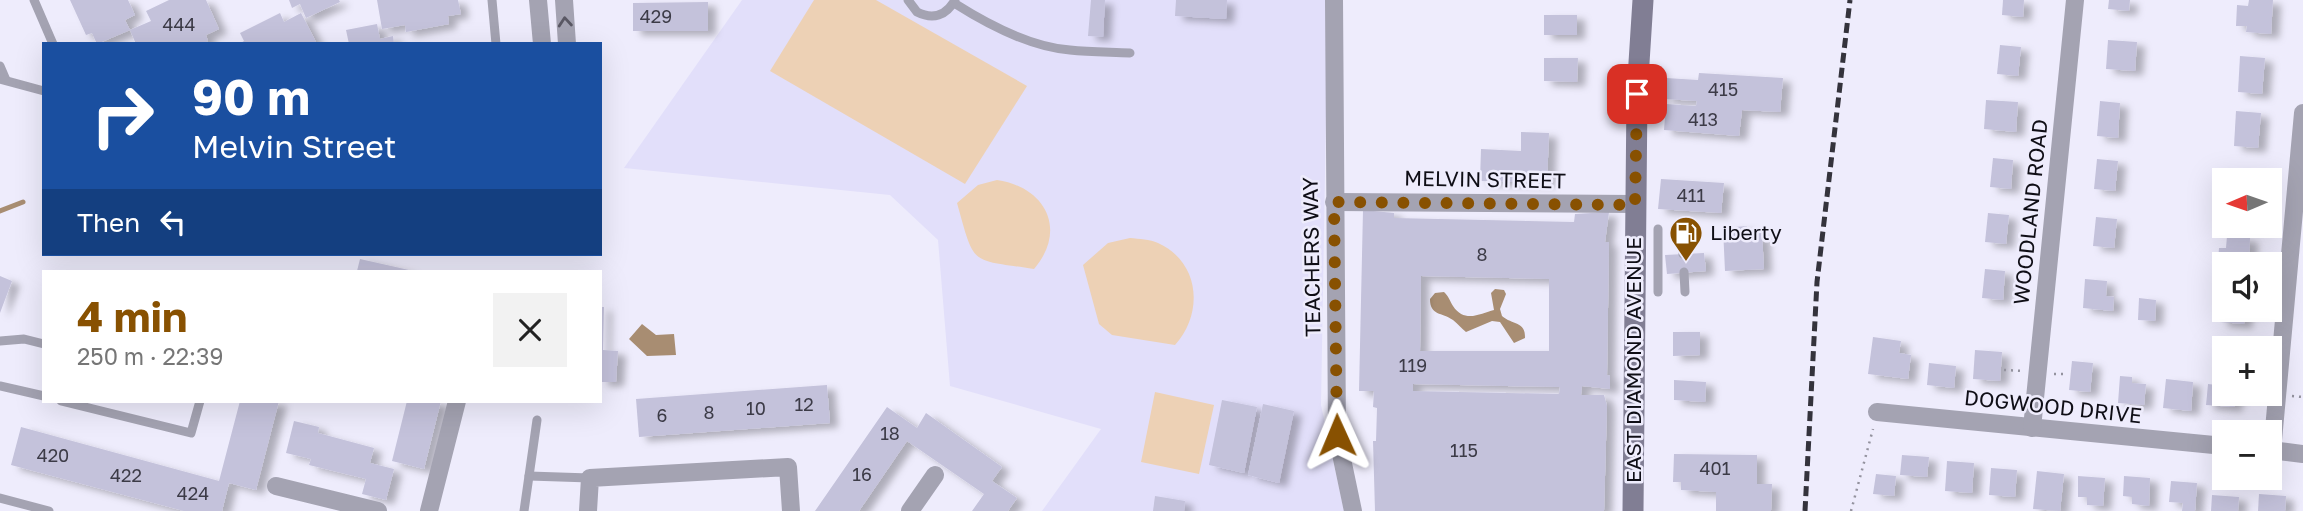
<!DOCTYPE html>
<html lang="en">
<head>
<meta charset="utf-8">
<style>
  body { margin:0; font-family:"Golos Text",sans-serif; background:#f2f2f2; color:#222; height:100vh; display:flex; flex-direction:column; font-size:26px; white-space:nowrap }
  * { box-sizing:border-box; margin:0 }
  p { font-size:23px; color:#767676 }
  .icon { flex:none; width:38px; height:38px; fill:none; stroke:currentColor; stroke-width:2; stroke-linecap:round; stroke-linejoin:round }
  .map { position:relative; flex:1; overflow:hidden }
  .side { position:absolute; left:42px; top:270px; width:560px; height:133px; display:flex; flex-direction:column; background:#fff; border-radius:0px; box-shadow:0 7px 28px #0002 }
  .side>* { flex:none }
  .top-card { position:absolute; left:42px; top:42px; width:560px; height:214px; border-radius:0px; box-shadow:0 7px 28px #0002; background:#1a4fa0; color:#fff; overflow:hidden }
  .needle { width:46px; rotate:268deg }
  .tools { position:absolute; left:2212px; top:168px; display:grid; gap:14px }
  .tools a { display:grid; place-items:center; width:70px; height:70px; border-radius:0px; background:#fff; box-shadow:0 7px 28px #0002; font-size:35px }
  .pin { position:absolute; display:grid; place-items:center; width:60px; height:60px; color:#fff; margin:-30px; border-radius:14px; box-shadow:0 4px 10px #0006 }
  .me { position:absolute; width:77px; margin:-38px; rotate:359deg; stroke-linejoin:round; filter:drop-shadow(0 0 5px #0008) }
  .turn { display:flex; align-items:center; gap:24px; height:147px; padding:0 35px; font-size:32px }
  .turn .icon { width:91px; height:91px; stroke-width:2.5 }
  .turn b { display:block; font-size:49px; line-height:60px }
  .then { display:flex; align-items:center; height:66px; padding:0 35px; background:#0003; gap:14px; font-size:26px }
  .round { display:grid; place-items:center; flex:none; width:74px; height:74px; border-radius:0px; background:#f2f2f2 }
  .head { display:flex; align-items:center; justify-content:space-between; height:119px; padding:0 35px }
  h1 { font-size:42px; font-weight:700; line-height:52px; color:#885101 }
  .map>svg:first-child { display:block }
  .built { fill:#e2dffa }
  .green { fill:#edd1b5 }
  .water { fill:#a88d72 }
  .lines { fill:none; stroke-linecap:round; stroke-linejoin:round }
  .stream { stroke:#a88d72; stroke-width:5 }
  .building { fill:#c4c2db; fill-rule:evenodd; filter:url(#shadow) }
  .path { stroke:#93929e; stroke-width:2.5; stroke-dasharray:2 5; stroke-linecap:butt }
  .lane { stroke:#a4a3b2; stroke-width:9 }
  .street { stroke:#a4a3b2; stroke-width:18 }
  .secondary { stroke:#817e94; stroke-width:21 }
  .rail { stroke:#34333c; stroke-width:5; stroke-dasharray:10 5; stroke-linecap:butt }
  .oneway { stroke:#5a5864 }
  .route { stroke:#885101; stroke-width:12; stroke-dasharray:0 21.6 }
  .labels { text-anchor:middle; stroke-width:5; stroke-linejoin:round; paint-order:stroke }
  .number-label { font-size:18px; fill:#3c3b47 }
  .street-label { font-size:21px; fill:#0f0e16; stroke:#eeecfc }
  .poi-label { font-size:21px; fill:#0f0e16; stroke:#eeecfc; text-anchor:start }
</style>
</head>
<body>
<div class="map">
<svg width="2303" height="511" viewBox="0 0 2303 511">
  <defs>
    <filter id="shadow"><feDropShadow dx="8" dy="4.5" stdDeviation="3.5" flood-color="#0004"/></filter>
  </defs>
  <rect width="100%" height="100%" fill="#eeecfc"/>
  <path class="built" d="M742 0H1328L1321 405 1344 511H1042L1101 429 950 386 938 240 890 195 624 168Z"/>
  <g class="green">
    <path d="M814 0H876L1027 86 965 184 770 71Z"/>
    <path d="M997 180C1045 187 1068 229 1034 269 969 259 975 267 957 203L978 185Z"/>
    <path d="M1130 238C1139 239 1150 239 1158 243 1200 262 1204 313 1175 345L1112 335 1099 324 1083 265 1108 243Z"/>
    <path d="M1155 392 1214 405 1199 474 1141 462Z"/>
  </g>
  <g class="water">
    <path d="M1495 289 1504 290 1506 294 1500 309 1502 316C1512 325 1526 321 1525 338L1514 343 1500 322 1492 321 1466 332C1461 328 1458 324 1453 320 1442 312 1430 316 1430 299L1435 293 1444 292C1449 297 1450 301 1453 306 1465 324 1481 313 1494 310L1491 293Z"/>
    <path d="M642 324 656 335 674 334 676 355 647 356 629 339Z"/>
  </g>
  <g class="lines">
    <path class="stream" d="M0 211 23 202"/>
  </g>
  <g class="building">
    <path d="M70 0H128L135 15 125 20 130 30 97 44 92 33 86 35Z"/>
    <path d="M169 0H206L219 29 206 35 208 41 202 44H136L130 30 151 21 146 11Z"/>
    <path d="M289 0H339L340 2 306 18 300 4 292 8Z"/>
    <path d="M377 0H458L461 14 448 16 449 24 406 32 405 25 382 29Z"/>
    <path d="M1091 0H1105L1103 37 1088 36Z"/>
    <path d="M1176 0H1227L1226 19 1175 16Z"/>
    <path d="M2003 0H2024L2023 17 2002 15Z"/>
    <path d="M2109 0H2130L2129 11 2108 9Z"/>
    <path d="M2249 0H2273L2271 34 2246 32 2247 26H2236L2237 5 2248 6Z"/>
    <path d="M708 2V31H633V3Z"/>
    <path d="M280 13 284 22 301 13 317 44H239L244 41 240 33Z"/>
    <rect x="1544" y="15" width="33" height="20"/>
    <path d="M377 24 380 39 393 36 394 44H349L346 30Z"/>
    <path d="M2108 40 2137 42 2135 71 2106 69Z"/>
    <path d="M2000 45 2021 47 2018 76 1997 74Z"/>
    <path d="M2240 56 2265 58 2262 94 2238 92Z"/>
    <path d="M1544 58H1578L1577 82 1544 81Z"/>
    <path d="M1699 73 1783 78 1780 112 1742 110 1739 136 1664 130 1666 104 1696 106 1697 101 1664 99 1666 78 1698 80Z"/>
    <path d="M1986 100 2018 102 2016 132 1984 129Z"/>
    <path d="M2100 101 2120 103 2118 138 2097 136Z"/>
    <path d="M2236 111 2261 113 2258 148 2234 146Z"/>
    <path d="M1521 132 1549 133 1547 183 1480 181 1481 149 1521 151Z"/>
    <path d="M1993 158 2013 160 2011 189 1990 187Z"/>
    <path d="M2097 159 2118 161 2115 191 2094 189Z"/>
    <path d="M2232 173 2256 175 2255 180H2231Z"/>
    <path d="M1661 179 1724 183 1721 213 1658 209Z"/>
    <path d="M1363 210 1394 213V218L1574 222 1575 214 1609 212 1605 242H1609L1607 375 1610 376V389L1582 386 1581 395H1604L1607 406 1604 511H1375L1373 441H1376L1377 408 1373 407 1374 391H1359ZM1421 276 1549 279V351H1420ZM1413 384 1560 387 1559 394 1413 391Z"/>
    <path d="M1988 213 2009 215 2006 244 1985 242Z"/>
    <path d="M2096 217 2117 219 2114 248 2093 246Z"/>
    <path d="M1747 226V234L1762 233 1764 269 1725 271 1723 228Z"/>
    <path d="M2227 236 2250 238 2249 264 2218 261 2219 248H2226Z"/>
    <path d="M1704 253 1706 271 1667 274 1665 255Z"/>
    <path d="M360 259 409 270V271H357Z"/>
    <path d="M1985 269 2005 271 2003 300 1982 298Z"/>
    <path d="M0 276 12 281 0 313Z"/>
    <path d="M2085 279 2107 281 2106 296 2114 297 2113 311 2083 308Z"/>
    <path d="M2222 295 2224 310H2245L2244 324 2220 322Z"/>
    <path d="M2139 298 2156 300 2155 321 2138 320Z"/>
    <path d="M600 307H604L603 350 618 351 616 382H600Z"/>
    <path d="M1673 332H1700V355L1673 356Z"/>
    <path d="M1873 337 1901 341 1899 353 1911 355 1908 379 1868 374Z"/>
    <path d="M2222 338 2238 339 2237 348H2224V360L2212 359 2214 342H2222Z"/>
    <path d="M1975 350 2002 352 2000 381 1973 379Z"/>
    <path d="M2072 361 2093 363 2090 392 2069 390Z"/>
    <path d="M1929 363 1956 366 1954 388 1927 385Z"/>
    <path d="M2120 376 2132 377V383L2146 384 2144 405 2118 403Z"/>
    <path d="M2217 378 2224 379V394H2236L2234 407 2206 405 2208 384 2217 385Z"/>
    <path d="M2166 379 2193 382 2191 411 2163 408Z"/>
    <path d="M1674 380 1706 382 1705 402 1674 400Z"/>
    <path d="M827 385 830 423 639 437 636 399Z"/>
    <path d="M1222 400 1257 407 1244 473 1209 465Z"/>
    <path d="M240 401H279L256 490 229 483 222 511H184L11 465 21 427 219 481Z"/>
    <path d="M407 401H441L424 469 392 461Z"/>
    <path d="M1263 404 1294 411 1279 483 1248 475Z"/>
    <path d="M887 407 917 428 926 413 1002 467 992 481 1017 498 1008 511H972L984 494 907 441 859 511H815Z"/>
    <path d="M294 421 319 427 318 433 374 448 370 463 394 469 386 500 362 494 366 479 309 465 311 459 286 453Z"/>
    <path d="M1674 454 1757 455V484H1772L1771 511H1716V492L1681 490V482H1673Z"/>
    <path d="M1902 455 1929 457 1927 477 1900 475Z"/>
    <path d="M1947 461 1974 463 1972 493 1945 491Z"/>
    <path d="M1991 468 2017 470 2015 497 1989 495Z"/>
    <path d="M2037 471 2064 474 2060 511 2033 509Z"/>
    <path d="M1876 474 1896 476 1894 496 1873 494Z"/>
    <path d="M2078 476 2105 478 2103 506 2087 505V497H2078Z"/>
    <path d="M2124 476 2150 478 2149 506 2132 504V497L2123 496Z"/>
    <path d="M2171 481 2197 483 2195 511H2182L2183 503 2169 502Z"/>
    <path d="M2259 494 2286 496 2285 511H2258Z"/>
    <path d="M2212 495 2239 497 2238 511H2211Z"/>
    <path d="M1155 496 1185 501 1184 511H1153Z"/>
  </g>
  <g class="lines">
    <g class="path">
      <path d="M2004 370 2023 371"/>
      <path d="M2054 374H2068"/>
      <path d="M2292 396 2303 397"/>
      <path d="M1851 511 1873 429"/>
    </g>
    <g class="lane">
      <path d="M34 0 53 44"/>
      <path d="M492 0 496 44"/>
      <path d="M908 0 917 12C933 20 946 16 955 0"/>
      <path d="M954 3C987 24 1030 47 1070 50 1090 52 1110 52 1130 53"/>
      <path d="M0 66 6 80"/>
      <path d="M0 79 44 91"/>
      <path d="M1658 229V292"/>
      <path d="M1682 229 1683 254"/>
      <path d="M1684 272 1685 292"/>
      <path d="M0 341 24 339 44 344"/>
      <path d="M0 386 44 396"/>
      <path d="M61 401 191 433 200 401"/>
      <path d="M529 476 590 478"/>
      <path d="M0 498 49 511"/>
      <path d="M524 511 537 420"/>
    </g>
    <g class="street">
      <path d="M538 0 542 44"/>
      <path d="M564 0 567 44"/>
      <path d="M1334 0 1337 435 1353 511"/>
      <path d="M1334 202 1635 204"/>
      <path d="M1877 412 2224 446"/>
      <path d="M2032 428 2075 0"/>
      <path d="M2270 450 2303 454"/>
      <path d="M2272 451 2303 113"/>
      <path d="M276 486 378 511"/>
      <path d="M429 511 457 401"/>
      <path d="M588 511 590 478 788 467 791 511"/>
      <path d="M910 511 935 475"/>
    </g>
    <path class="secondary" d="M1633 511 1637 94 1643 0"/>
    <path class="rail" d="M1805 511 1817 282 1850 0"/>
  </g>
  <defs><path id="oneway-chevron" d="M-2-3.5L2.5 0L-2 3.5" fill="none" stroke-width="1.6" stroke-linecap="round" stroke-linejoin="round" transform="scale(1.75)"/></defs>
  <use class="oneway" href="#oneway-chevron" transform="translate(565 22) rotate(-95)"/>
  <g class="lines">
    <path class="route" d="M1337 435 1334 202 1635 205 1637 94"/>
  </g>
  <defs>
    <symbol id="fuel-pin" viewBox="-11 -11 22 30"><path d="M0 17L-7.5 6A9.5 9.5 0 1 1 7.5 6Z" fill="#885101" stroke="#eeecfc"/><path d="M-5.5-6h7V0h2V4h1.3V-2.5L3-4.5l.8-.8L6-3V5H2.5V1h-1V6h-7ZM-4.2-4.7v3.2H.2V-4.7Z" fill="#fff"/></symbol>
  </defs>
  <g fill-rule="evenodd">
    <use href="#fuel-pin" x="1667" y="214" width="38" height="52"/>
  </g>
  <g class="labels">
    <g class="number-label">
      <text x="656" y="23">429</text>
      <text x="179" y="31">444</text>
      <text x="1723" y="96">415</text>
      <text x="1703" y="126">413</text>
      <text x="1691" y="202">411</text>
      <text x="1482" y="261">8</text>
      <text x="1413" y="372">119</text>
      <text x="804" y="411">12</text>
      <text x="756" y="415">10</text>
      <text x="709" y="419">8</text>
      <text x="662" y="422">6</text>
      <text x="890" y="440">18</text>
      <text x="1464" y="457">115</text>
      <text x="53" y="462">420</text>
      <text x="1715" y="475">401</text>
      <text x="862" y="481">16</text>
      <text x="126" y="482">422</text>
      <text x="193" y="500">424</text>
    </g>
    <g class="street-label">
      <text transform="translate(1485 180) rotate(1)" y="7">MELVIN STREET</text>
      <text transform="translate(2031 212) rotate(-84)" y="7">WOODLAND ROAD</text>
      <text transform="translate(1312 257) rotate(-91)" y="7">TEACHERS WAY</text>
      <text transform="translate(1634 360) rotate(-90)" y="7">EAST DIAMOND AVENUE</text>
      <text transform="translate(2053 407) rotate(6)" y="7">DOGWOOD DRIVE</text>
    </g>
    <g class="poi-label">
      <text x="1710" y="240">Liberty</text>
    </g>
  </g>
</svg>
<div class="tools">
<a><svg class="needle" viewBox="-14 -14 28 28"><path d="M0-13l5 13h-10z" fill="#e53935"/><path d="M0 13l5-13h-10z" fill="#767676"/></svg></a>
<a><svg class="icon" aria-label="sound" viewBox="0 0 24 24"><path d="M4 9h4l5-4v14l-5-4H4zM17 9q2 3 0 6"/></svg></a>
<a>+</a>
<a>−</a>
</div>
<div class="pin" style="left:1637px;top:94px;background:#d93025"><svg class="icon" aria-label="arrive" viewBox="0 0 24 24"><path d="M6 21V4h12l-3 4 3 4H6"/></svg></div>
<svg class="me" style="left:1337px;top:435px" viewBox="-20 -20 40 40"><path d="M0-17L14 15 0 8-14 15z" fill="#885101" stroke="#fff" stroke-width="4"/></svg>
<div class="top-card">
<div class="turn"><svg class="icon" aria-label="right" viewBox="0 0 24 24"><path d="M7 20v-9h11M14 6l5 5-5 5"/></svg><div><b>90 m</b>Melvin Street</div></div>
<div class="then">Then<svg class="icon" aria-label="left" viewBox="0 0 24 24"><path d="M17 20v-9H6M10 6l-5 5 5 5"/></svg></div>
</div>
<section class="side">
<div class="head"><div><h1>4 min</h1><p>250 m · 22:39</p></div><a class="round"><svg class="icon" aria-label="close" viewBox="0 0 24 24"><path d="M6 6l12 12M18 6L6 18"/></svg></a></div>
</section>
</div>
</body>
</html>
